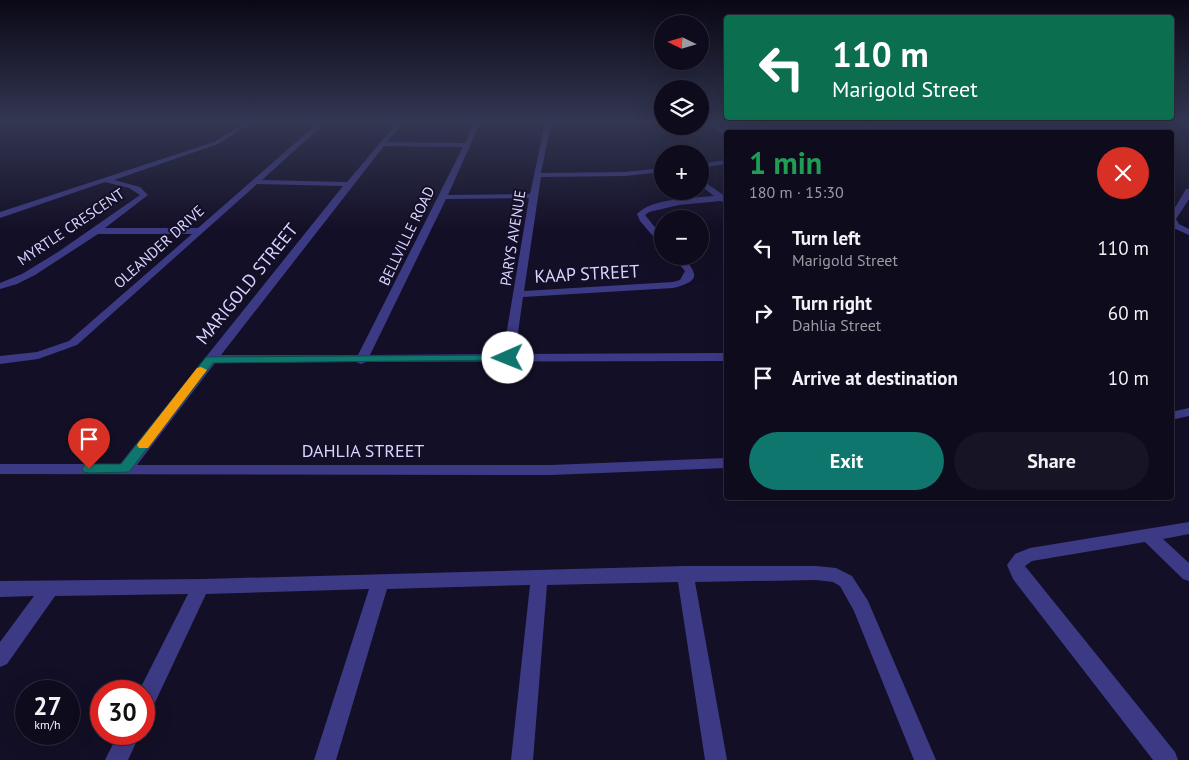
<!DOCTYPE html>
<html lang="en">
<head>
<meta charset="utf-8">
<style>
  body { margin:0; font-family:"PT Sans",sans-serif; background:#171425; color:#f1f3f6; height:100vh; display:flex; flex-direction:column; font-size:19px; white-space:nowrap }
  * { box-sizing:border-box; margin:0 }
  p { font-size:16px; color:#9b9ba3 }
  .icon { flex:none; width:28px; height:28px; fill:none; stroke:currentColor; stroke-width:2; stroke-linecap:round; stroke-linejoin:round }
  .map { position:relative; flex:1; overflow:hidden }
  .side { position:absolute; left:724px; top:130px; width:450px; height:370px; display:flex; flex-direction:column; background:#0e0b1c; border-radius:5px; box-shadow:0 5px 20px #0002,0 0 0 1px #2e2b3b }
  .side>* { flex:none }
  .hud { position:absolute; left:724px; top:15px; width:450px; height:105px; border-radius:5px; box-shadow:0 5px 20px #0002,0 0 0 1px #2e2b3b; background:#0b6e4f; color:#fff; overflow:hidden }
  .needle { width:32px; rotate:275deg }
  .buttons { position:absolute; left:654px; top:15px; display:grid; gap:10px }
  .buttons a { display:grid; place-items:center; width:55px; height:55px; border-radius:50%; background:#0e0b1c; box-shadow:0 5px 20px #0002,0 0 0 1px #2e2b3b; font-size:25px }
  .speed { position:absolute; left:15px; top:680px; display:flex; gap:10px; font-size:25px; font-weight:700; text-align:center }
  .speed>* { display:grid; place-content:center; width:65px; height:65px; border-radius:50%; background:#0e0b1c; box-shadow:0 5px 20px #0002,0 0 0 1px #2e2b3b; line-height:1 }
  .speed small { font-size:12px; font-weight:400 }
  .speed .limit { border:8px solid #d22; background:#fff; color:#111 }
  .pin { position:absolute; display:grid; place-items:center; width:42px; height:42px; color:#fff; margin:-51px -21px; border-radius:50% 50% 50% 0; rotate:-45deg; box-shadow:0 0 5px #0007 }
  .pin .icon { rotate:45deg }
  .me { position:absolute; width:55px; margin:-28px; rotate:269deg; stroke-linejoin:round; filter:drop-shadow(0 0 4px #0008) }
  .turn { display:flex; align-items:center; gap:18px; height:105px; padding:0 25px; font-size:22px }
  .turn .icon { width:65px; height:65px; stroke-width:2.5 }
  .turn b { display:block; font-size:35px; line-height:42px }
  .round { display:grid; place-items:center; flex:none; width:52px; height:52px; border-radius:26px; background:#171425 }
  .overview { display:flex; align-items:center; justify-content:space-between; height:85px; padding:0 25px }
  h1 { font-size:30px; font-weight:700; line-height:38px; color:#1e9e55 }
  .cta { display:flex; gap:10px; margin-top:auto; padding:10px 25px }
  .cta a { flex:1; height:58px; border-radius:30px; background:#0f766e; color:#fff; font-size:20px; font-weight:700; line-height:58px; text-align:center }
  .cta a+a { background:#171425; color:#f1f3f6 }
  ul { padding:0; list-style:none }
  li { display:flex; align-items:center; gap:15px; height:65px; padding:0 25px }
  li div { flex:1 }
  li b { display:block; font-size:19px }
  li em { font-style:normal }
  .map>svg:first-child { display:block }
  .green { fill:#12302f }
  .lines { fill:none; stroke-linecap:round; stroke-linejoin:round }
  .minor { fill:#3d3a85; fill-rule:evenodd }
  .route { fill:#0f766e; stroke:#0a4d48 }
  .slow { fill:#f59e0b }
  .labels { text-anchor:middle; stroke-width:4; stroke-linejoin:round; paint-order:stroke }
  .far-street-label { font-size:15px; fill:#d9d4ff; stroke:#130f26 }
  .street-label { font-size:18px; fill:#d9d4ff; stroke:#130f26 }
</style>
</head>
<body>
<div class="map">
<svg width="1189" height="760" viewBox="0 0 1189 760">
  <rect width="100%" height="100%" fill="#130f26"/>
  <path class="green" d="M759 123H861L911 132H776L750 127Z"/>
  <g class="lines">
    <g class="minor">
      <path d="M0 123H6L0 126Z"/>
      <path d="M245 123H252L218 144 114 180 140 187 148 195 105 228H198L318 123H325L262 180 347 182 397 123H403L387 142 465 143 474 123H480L448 195 530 194 545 123H551L541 173 625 172 662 168V172L625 176 541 177 524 291 673 282 680 280 685 271 672 256H682C699 275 700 281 673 288L523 297 515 354 726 353V361L366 362 361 364 356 362 215 363 137 465H551L726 458V468L551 475 0 474V464H120L343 186 257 184 77 345 38 359 0 364V356L37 352 69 341 192 234H98L35 275 17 284 0 289V283L22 274 58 252 140 195 129 188 105 182 0 218V212L214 142ZM384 146 463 147 358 355H221ZM529 198 503 354 370 355 446 199Z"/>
      <path d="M706 123H713L728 132H726V136Z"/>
      <path d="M726 160V164L700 168V164Z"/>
      <path d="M700 179 725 196 726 202 720 201 679 205 649 212 645 215 662 236V244L659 243 640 221 637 214C652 198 693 198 714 196L700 185Z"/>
      <path d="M1186 189H1189V199L1176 219 1179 224 1189 229V235L1171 227V214Z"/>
      <path d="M1189 408V416L1171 420V412Z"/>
      <path d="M1189 522V534L1163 539 1189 563V581L1183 579 1145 542 1032 561 1025 566 1175 752 1178 760H1153L1013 579 1007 565 1015 554 1030 548Z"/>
      <path d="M685 566H816L836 568 852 576 868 601 936 760H914L854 611 840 586 833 582 816 580 695 582 727 760H705L678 582 547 585 533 760H511L530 585 387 589 336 760H314L369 589 206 594 151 711 144 714V691H139L188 594 55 596 7 664 0 667V642L34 596 0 597V581L204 579Z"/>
      <path d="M118 734H140L128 760H105Z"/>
    </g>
  </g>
  <linearGradient id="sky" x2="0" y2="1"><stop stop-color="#0a0815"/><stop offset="0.53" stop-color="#333752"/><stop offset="1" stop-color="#333752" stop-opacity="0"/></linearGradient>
  <rect width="1189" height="230" fill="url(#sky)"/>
  <path class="route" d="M508 355 513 358 512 360 213 363 129 472 89 473 84 472 82 469 84 465 89 464H121L206 357Z"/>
  <path class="slow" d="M201 367 207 370 148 448H139L137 445 139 442 197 368Z"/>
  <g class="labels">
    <g class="far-street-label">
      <text transform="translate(71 227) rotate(-34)" y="5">MYRTLE CRESCENT</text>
      <text transform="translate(407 236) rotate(-64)" y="5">BELLVILLE ROAD</text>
      <text transform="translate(513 238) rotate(-81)" y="5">PARYS AVENUE</text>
      <text transform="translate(159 247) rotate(-42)" y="5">OLEANDER DRIVE</text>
    </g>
    <g class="street-label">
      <text transform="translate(587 274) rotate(-3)" y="6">KAAP STREET</text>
      <text transform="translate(247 284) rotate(-51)" y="6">MARIGOLD STREET</text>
      <text x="363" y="457">DAHLIA STREET</text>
    </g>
  </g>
</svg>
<div class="buttons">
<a><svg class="needle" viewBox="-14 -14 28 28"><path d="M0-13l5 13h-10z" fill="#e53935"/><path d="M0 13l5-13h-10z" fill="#9b9ba3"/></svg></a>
<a><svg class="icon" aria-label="layers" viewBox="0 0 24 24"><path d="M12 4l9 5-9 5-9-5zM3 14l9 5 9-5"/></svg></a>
<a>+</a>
<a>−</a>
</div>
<div class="speed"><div>27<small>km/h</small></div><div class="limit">30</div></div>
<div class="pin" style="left:89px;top:469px;background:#d93025"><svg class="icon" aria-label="arrive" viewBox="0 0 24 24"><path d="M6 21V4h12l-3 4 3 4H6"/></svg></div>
<svg class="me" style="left:508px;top:358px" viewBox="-20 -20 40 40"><circle r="19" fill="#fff"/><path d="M0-13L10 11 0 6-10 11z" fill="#0f766e"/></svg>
<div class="hud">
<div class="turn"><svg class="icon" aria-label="left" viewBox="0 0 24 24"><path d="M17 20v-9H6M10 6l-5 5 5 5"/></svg><div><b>110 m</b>Marigold Street</div></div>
</div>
<section class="side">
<div class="overview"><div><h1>1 min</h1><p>180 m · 15:30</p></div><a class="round" style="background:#d93025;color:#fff"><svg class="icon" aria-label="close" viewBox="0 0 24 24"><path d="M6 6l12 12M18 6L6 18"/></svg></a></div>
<ul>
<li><svg class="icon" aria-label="left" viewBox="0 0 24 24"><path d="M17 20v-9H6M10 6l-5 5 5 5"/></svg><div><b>Turn left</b><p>Marigold Street</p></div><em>110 m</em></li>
<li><svg class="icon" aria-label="right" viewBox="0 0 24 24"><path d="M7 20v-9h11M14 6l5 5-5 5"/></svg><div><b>Turn right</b><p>Dahlia Street</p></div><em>60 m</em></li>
<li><svg class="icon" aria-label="arrive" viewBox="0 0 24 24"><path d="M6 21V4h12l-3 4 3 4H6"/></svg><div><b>Arrive at destination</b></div><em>10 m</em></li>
</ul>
<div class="cta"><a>Exit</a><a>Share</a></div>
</section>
</div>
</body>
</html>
